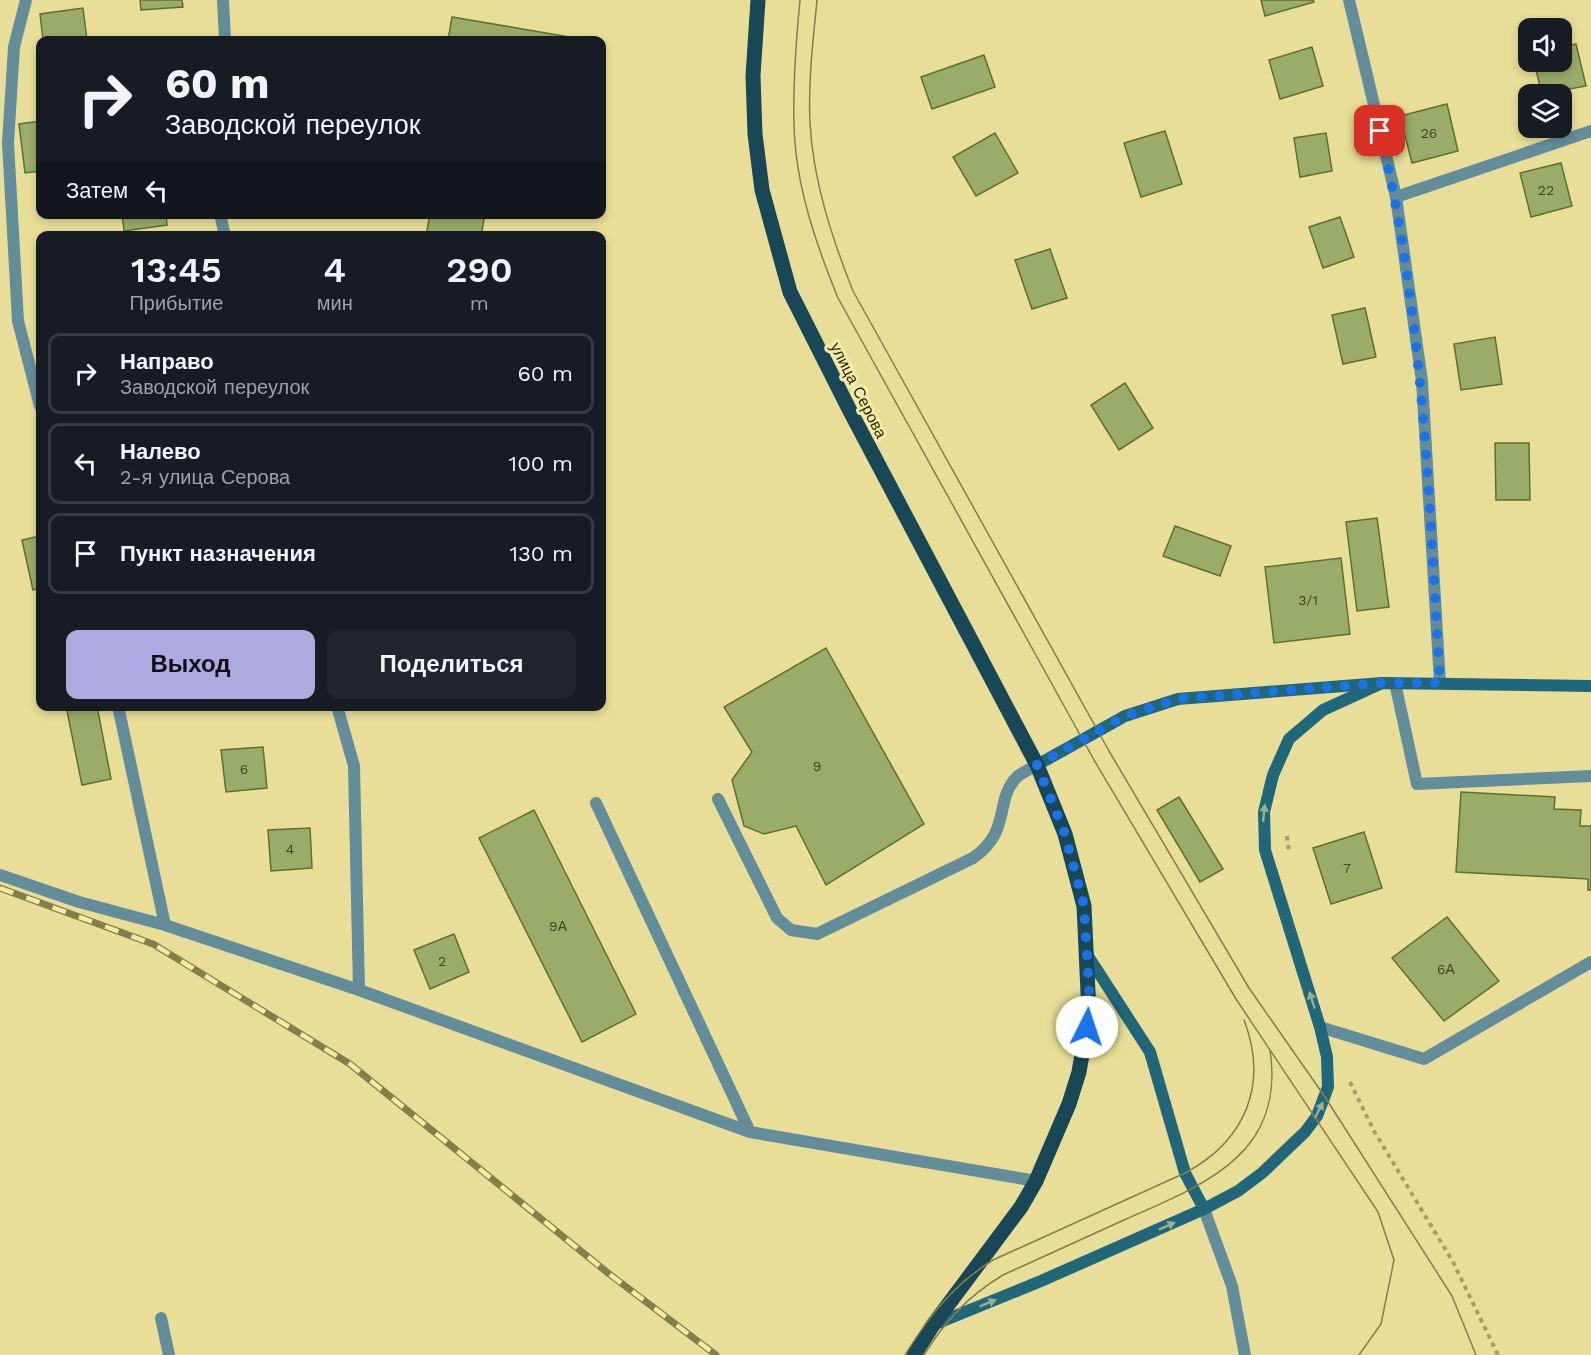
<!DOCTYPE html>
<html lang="ru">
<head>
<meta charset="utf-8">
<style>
  body { margin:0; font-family:"Work Sans",sans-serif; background:#20242c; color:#f1f3f6; height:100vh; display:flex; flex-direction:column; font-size:22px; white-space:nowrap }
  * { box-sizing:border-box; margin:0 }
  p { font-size:20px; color:#9ea1a6 }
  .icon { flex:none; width:33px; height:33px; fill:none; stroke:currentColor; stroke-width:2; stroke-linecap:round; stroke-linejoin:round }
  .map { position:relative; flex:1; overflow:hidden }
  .panel { position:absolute; left:36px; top:231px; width:570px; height:480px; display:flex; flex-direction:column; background:#171b24; border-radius:12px; box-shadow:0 3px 9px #0003 }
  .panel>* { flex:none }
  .top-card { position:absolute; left:36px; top:36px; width:570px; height:183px; border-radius:12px; box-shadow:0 3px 9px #0003; background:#171b24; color:#f1f3f6; overflow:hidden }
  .controls { position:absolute; left:1518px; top:18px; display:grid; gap:12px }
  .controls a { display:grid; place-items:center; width:54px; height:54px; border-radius:12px; background:#171b24; box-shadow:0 3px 9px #0003; font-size:30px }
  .pin { position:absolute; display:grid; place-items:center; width:51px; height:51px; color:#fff; margin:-26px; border-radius:12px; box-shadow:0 3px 9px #0006 }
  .me { position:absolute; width:66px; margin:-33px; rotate:4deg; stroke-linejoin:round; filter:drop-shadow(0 0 4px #0008) }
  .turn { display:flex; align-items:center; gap:21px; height:126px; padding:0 30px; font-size:27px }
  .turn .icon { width:78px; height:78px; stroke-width:2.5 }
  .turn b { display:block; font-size:42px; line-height:51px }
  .then { display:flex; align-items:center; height:57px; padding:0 30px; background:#0003; gap:12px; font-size:22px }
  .eta { display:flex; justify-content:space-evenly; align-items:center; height:102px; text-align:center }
  .eta b { font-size:36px; font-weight:600; line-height:42px }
  .button { display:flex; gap:12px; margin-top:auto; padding:12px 30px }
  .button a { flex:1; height:69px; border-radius:12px; background:#adaae2; color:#111; font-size:24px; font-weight:600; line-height:69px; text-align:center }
  .button a+a { background:#20242c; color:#f1f3f6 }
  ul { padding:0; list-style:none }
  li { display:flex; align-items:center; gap:18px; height:81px; margin:0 12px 9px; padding:0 18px; border:3px solid #363941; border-radius:12px }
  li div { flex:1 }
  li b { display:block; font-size:22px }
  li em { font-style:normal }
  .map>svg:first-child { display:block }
  .building { fill:#9aac6a; stroke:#606f2e; stroke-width:1.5 }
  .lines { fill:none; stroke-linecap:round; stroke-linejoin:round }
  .path { stroke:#a69e65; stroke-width:4; stroke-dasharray:4.5 4.5; stroke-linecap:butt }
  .lane { stroke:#648d9b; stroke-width:12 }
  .street { stroke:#648d9b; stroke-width:12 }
  .secondary { stroke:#20677c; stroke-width:12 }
  .primary { stroke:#184857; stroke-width:15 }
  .tram { stroke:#857e4c; stroke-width:1.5 }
  .rail-casing { stroke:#857e4c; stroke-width:7 }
  .rail { stroke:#f6eba4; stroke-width:4.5; stroke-dasharray:14; stroke-linecap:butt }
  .oneway { fill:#96b092 }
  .route { stroke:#1a73e8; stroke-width:10; stroke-dasharray:0 18 }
  .labels { text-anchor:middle; stroke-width:6; stroke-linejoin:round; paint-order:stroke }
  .number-label { font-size:14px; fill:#44461f }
  .street-label { font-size:16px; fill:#282406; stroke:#f6eba4 }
</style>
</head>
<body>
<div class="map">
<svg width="1591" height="1355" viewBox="0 0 1591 1355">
  <rect width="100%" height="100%" fill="#e9de97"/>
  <g class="building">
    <path d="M140 0H182L183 7 141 10Z"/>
    <path d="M1261 0H1313L1314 2 1265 16Z"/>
    <path d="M83 8 87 40H43L40 14Z"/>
    <path d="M452 17 587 40H448Z"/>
    <path d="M1576 44 1586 86 1542 94 1534 62H1562V47Z"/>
    <path d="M1312 47 1323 86 1280 99 1269 60Z"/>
    <path d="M984 55 995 87 932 109 921 77Z"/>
    <path d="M1447 104 1458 151 1412 163 1400 116Z"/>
    <path d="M40 121V171L25 173 19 124Z"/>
    <path d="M1165 131 1182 184 1141 197 1124 143Z"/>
    <path d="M995 133 1018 173 976 196 953 157Z"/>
    <path d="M1326 133 1332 171 1300 177 1294 138Z"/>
    <path d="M1561 163 1572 206 1531 217 1520 173Z"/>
    <path d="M122 214H166L167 225 124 231Z"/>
    <path d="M430 214H485L481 236H426Z"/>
    <path d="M1340 217 1354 257 1323 268 1309 227Z"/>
    <path d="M1050 249 1067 298 1032 309 1015 260Z"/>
    <path d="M1365 308 1376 357 1343 364 1332 315Z"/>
    <path d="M1495 337 1502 384 1461 390 1454 344Z"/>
    <path d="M1125 383 1153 428 1119 450 1091 405Z"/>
    <path d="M1495 443H1529L1530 500H1496Z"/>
    <path d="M1377 518 1389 607 1357 611 1346 522Z"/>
    <path d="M1175 526 1231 546 1220 576 1163 556Z"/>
    <path d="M40 536V588L33 590 22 540Z"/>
    <path d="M1341 558 1350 634 1274 643 1265 567Z"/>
    <path d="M826 648 924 824 826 885 796 826 764 834 744 826 732 780 752 752 724 707Z"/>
    <path d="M66 706H97L111 779 82 785Z"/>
    <path d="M263 747 267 788 226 792 221 750Z"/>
    <path d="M1461 792 1555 797 1554 809 1581 810 1580 826H1591V890H1588V879L1456 872Z"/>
    <path d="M1179 797 1223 869 1200 882 1157 810Z"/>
    <path d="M534 810 636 1014 582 1042 479 838Z"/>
    <path d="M310 828 312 868 271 871 268 830Z"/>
    <path d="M1364 832 1382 888 1331 904 1313 848Z"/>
    <path d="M1447 917 1499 981 1444 1021 1392 958Z"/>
    <path d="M454 934 469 972 430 989 414 950Z"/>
  </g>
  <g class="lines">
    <g class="path">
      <path d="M1287 836 1289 852"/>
      <path d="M1350 1082 1374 1131 1453 1262 1498 1355"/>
    </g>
    <g class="lane">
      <path d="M26 0 14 47 8 143 18 321 40 406"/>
      <path d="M223 0 225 40"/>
      <path d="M220 214 225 236"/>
      <path d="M1395 683 1417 784 1591 776"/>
      <path d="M118 706 165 925"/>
      <path d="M337 706 354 766 359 990"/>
      <path d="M718 799 777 918 791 930 817 934 973 858C1012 831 994 800 1017 777 1022 772 1031 769 1037 765"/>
      <path d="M596 803 750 1132 1036 1181"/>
      <path d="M0 875 79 902 165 925 359 990 750 1132"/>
      <path d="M1320 1027 1424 1059 1591 962"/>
      <path d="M161 1318 169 1355"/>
    </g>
    <g class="street">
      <path d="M1349 0 1396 197 1422 381 1440 683"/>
      <path d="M1396 197 1591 131"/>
      <path d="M1204 1209 1232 1286 1245 1355"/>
    </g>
    <g class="secondary">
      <path d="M1037 765 1125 716 1178 699 1382 683 1591 686"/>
      <path d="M1086 953 1150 1052 1185 1173 1204 1209"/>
      <path d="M933 1325 1041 1281 1204 1209 1238 1191 1262 1173 1305 1132 1317 1116 1328 1087 1327 1057 1320 1027 1265 850 1264 812 1273 775 1289 739 1323 710 1382 683"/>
    </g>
    <path class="primary" d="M758 0 753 76 755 134 762 190 790 292 849 409 1037 765 1065 834 1084 906 1089 1014 1079 1072 1069 1104 1036 1181 1021 1207 933 1325 914 1355"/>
    <g class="tram">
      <path d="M800 0C796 41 793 83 794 124 795 184 816 244 838 298L1094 760 1236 999 1378 1212 1394 1260 1381 1324 1359 1355"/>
      <path d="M817 0C813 41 808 82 810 123 813 181 832 238 853 291L1109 751 1249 988 1325 1097 1452 1296 1476 1355"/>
      <path d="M905 1355C929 1316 953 1285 993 1260L1185 1173C1245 1141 1269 1085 1244 1020"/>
      <path d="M924 1355C945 1321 968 1296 1003 1275 1043 1257 1084 1238 1124 1220 1203 1185 1286 1155 1270 1050"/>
    </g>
    <defs>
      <path id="rail" d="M0 888 153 944 350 1064 608 1273 716 1355"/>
    </defs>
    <use href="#rail" class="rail-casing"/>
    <use href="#rail" class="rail"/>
  </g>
  <defs><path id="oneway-solid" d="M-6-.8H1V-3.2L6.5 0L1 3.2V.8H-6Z" transform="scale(1.5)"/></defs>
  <g class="oneway">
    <use href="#oneway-solid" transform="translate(1264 813) rotate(-84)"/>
    <use href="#oneway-solid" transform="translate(1312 1000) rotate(-108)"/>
    <use href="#oneway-solid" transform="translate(1319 1110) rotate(-63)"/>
    <use href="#oneway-solid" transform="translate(1167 1226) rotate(-24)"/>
    <use href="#oneway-solid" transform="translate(988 1303) rotate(-22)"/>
  </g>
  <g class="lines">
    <path class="route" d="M1087 1027 1089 990 1084 906 1065 834 1037 765 1125 716 1178 699 1382 683H1440C1429 498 1423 312 1380 131"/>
  </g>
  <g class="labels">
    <g class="number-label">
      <text x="1429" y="138">26</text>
      <text x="1546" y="195">22</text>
      <text x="1308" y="605">3/1</text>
      <text x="817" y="771">9</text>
      <text x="244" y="774">6</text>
      <text x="290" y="854">4</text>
      <text x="1347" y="873">7</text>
      <text x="558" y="931">9А</text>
      <text x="442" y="966">2</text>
      <text x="1446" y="974">6А</text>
    </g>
    <g class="street-label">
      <text transform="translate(859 390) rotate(63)" y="6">улица Серова</text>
    </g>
  </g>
</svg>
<div class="controls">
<a><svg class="icon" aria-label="sound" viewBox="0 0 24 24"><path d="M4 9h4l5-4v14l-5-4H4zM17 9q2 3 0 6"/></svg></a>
<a><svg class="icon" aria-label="layers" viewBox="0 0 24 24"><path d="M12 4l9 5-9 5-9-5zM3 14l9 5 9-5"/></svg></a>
</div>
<div class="pin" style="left:1380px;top:131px;background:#d93025"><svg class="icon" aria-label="arrive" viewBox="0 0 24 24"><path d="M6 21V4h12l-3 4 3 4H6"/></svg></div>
<svg class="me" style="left:1087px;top:1027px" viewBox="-20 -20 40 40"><circle r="19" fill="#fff"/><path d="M0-13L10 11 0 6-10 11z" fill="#1a73e8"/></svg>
<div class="top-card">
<div class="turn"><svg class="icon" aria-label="right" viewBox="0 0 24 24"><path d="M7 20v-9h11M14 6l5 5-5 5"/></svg><div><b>60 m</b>Заводской переулок</div></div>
<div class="then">Затем<svg class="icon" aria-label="left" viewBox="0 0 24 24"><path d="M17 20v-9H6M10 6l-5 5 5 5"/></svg></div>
</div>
<section class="panel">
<div class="eta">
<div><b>13:45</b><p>Прибытие</p></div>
<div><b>4</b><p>мин</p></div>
<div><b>290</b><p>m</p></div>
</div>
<ul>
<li><svg class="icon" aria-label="right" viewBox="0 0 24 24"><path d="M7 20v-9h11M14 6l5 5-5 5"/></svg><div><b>Направо</b><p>Заводской переулок</p></div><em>60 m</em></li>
<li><svg class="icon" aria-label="left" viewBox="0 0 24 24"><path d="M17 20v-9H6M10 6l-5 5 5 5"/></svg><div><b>Налево</b><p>2-я улица Серова</p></div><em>100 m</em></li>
<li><svg class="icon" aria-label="arrive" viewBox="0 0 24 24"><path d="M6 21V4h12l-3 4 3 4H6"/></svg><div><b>Пункт назначения</b></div><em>130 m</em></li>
</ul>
<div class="button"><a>Выход</a><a>Поделиться</a></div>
</section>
</div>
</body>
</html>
